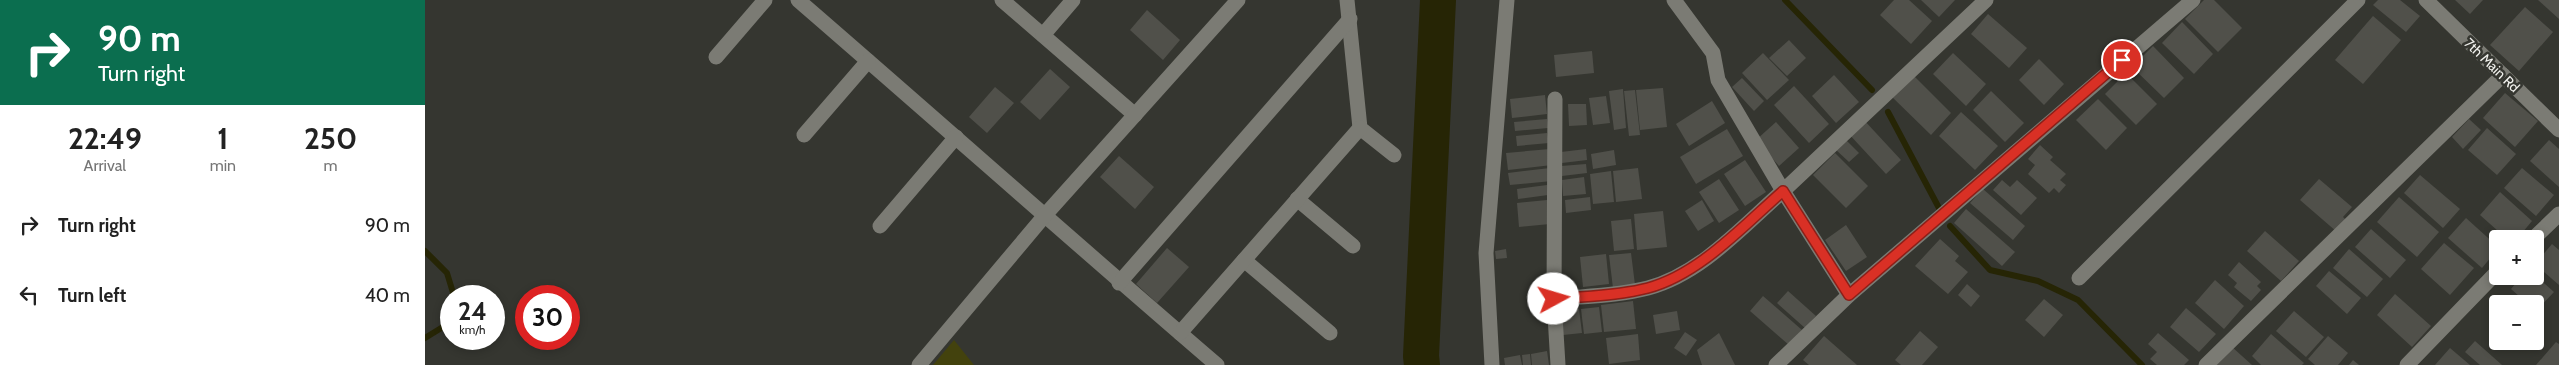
<!DOCTYPE html>
<html lang="en">
<head>
<meta charset="utf-8">
<style>
  body { margin:0; font-family:Cabin,sans-serif; background:#f6f6f6; color:#222; height:100vh; display:flex; flex-direction:column; font-size:19px; white-space:nowrap }
  * { box-sizing:border-box; margin:0 }
  p { font-size:16px; color:#767676 }
  .icon { flex:none; width:28px; height:28px; fill:none; stroke:currentColor; stroke-width:2; stroke-linecap:round; stroke-linejoin:round }
  .map { position:relative; flex:1; overflow:hidden }
  .sheet { display:flex; flex-direction:column; background:#fff; width:425px }
  .sheet>* { flex:none }
  .top-card { background:#0b6e4f; color:#fff; overflow:hidden }
  .controls { position:absolute; left:2064px; top:230px; display:grid; gap:10px }
  .controls a { display:grid; place-items:center; width:55px; height:55px; border-radius:5px; background:#fff; box-shadow:0 2px 8px #0003; font-size:25px }
  .speed { position:absolute; left:15px; top:285px; display:flex; gap:10px; font-size:25px; font-weight:700; text-align:center }
  .speed>* { display:grid; place-content:center; width:65px; height:65px; border-radius:50%; background:#fff; box-shadow:0 2px 8px #0003; line-height:1 }
  .speed small { font-size:12px; font-weight:400 }
  .speed .limit { border:8px solid #d22; background:#fff; color:#111 }
  .pin { position:absolute; display:grid; place-items:center; width:42px; height:42px; color:#fff; margin:-21px; border:2px solid #fff; border-radius:50%; box-shadow:0 1px 5px #0007 }
  .me { position:absolute; width:55px; margin:-28px; rotate:84deg; stroke-linejoin:round; filter:drop-shadow(0 0 4px #0008) }
  .turn { display:flex; align-items:center; gap:18px; height:105px; padding:0 15px; font-size:22px }
  .turn .icon { width:65px; height:65px; stroke-width:2.5 }
  .turn b { display:block; font-size:35px; line-height:42px }
  .eta { display:flex; justify-content:space-evenly; align-items:center; height:85px; text-align:center }
  .eta b { font-size:30px; font-weight:800; line-height:35px }
  ul { padding:0; list-style:none }
  li { display:flex; align-items:center; gap:15px; height:70px; padding:0 15px }
  li div { flex:1 }
  li b { display:block; font-size:19px }
  li em { font-style:normal }
  main { display:flex; flex:1; min-height:0 }
  .map>svg:first-child { display:block }
  .green { fill:#43420d }
  .lines { fill:none; stroke-linecap:round; stroke-linejoin:round }
  .stream { stroke:#262505; stroke-width:6 }
  .river { stroke:#262505; stroke-width:36 }
  .building { fill:#50504a }
  .minor { stroke:#7b7b74; stroke-width:15 }
  .route-casing { stroke:#8d1f18; stroke-width:12 }
  .route { stroke:#d93025; stroke-width:9 }
  .labels { text-anchor:middle; stroke-width:5; stroke-linejoin:round; paint-order:stroke }
  .street-label { font-size:14px; fill:#f2f2ee; stroke:#353630 }
</style>
</head>
<body>
<main>
<section class="sheet">
<div class="top-card">
<div class="turn"><svg class="icon" aria-label="right" viewBox="0 0 24 24"><path d="M7 20v-9h11M14 6l5 5-5 5"/></svg><div><b>90 m</b>Turn right</div></div>
</div>
<div class="eta">
<div><b>22:49</b><p>Arrival</p></div>
<div><b>1</b><p>min</p></div>
<div><b>250</b><p>m</p></div>
</div>
<ul>
<li><svg class="icon" aria-label="right" viewBox="0 0 24 24"><path d="M7 20v-9h11M14 6l5 5-5 5"/></svg><div><b>Turn right</b></div><em>90 m</em></li>
<li><svg class="icon" aria-label="left" viewBox="0 0 24 24"><path d="M17 20v-9H6M10 6l-5 5 5 5"/></svg><div><b>Turn left</b></div><em>40 m</em></li>
</ul>
</section>
<div class="map">
<svg width="2134" height="365" viewBox="0 0 2134 365">
  <rect width="100%" height="100%" fill="#353630"/>
  <path class="green" d="M529 340 549 365H508Z"/>
  <g class="lines">
    <g class="stream">
      <path d="M1360 0 1447 90"/>
      <path d="M1463 112 1514 208"/>
      <path d="M1525 226 1565 270 1613 281 1653 300 1717 365"/>
      <path d="M0 251 22 273 29 296"/>
      <path d="M0 338 26 322"/>
    </g>
    <path class="river" d="M997 365 996 356 1013 0"/>
  </g>
  <g class="building">
    <path d="M1469 0H1484L1507 21 1486 44 1455 15Z"/>
    <path d="M1496 0H1530L1514 17Z"/>
    <path d="M1779 0H1789L1817 28 1793 52 1760 19Z"/>
    <path d="M1953 0H1975L1995 16 1981 32 1948 5Z"/>
    <path d="M2030 0H2058L2045 14Z"/>
    <path d="M2113 0H2134V19Z"/>
    <path d="M2100 7 2128 32 2094 71 2065 45Z"/>
    <path d="M722 10 755 40 738 60 705 30Z"/>
    <path d="M1563 14 1602 48 1584 68 1546 34Z"/>
    <path d="M1948 16 1976 40 1938 84 1910 60Z"/>
    <path d="M1757 22 1788 54 1769 74 1737 43Z"/>
    <path d="M1364 40 1381 58 1362 76 1344 58Z"/>
    <path d="M1728 46 1759 78 1739 98 1707 67Z"/>
    <path d="M1167 51 1169 73 1131 77 1129 55Z"/>
    <path d="M1338 53 1364 80 1342 100 1317 73Z"/>
    <path d="M1528 53 1561 84 1541 106 1508 74Z"/>
    <path d="M1614 59 1639 84 1619 105 1594 80Z"/>
    <path d="M625 69 645 87 615 120 595 102Z"/>
    <path d="M1485 72 1526 113 1506 135 1463 93Z"/>
    <path d="M1701 73 1732 104 1711 125 1680 94Z"/>
    <path d="M1409 75 1434 102 1411 123 1387 96Z"/>
    <path d="M1317 78 1339 101 1329 111 1307 87Z"/>
    <path d="M1369 86 1404 124 1384 143 1349 105Z"/>
    <path d="M570 87 589 103 562 133 544 117Z"/>
    <path d="M1238 88 1242 127 1215 130 1211 90Z"/>
    <path d="M1198 89 1201 128 1189 130 1184 91Z"/>
    <path d="M1210 90 1215 135 1204 136 1199 91Z"/>
    <path d="M1566 91 1599 123 1580 142 1548 110Z"/>
    <path d="M2080 93 2113 121 2090 147 2058 118Z"/>
    <path d="M1120 95 1122 114 1087 118 1085 99Z"/>
    <path d="M1181 96 1185 123 1168 125 1164 98Z"/>
    <path d="M1673 99 1702 128 1681 150 1651 120Z"/>
    <path d="M1287 101 1300 123 1264 146 1251 124Z"/>
    <path d="M1143 104H1161L1162 125 1144 126Z"/>
    <path d="M1536 112 1573 146 1550 170 1514 136Z"/>
    <path d="M1122 119 1123 128 1090 131 1089 122Z"/>
    <path d="M1438 119 1476 160 1461 174 1423 133Z"/>
    <path d="M2044 119 2056 130 2038 149 2027 137Z"/>
    <path d="M1351 122 1374 148 1354 166 1331 140Z"/>
    <path d="M2062 128 2091 154 2072 175 2043 150Z"/>
    <path d="M1302 129 1318 156 1271 184 1255 157Z"/>
    <path d="M1122 133 1124 143 1092 146 1091 136Z"/>
    <path d="M1420 139 1434 153 1424 162 1410 149Z"/>
    <path d="M2124 140 2134 149V187L2105 161Z"/>
    <path d="M1615 145 1628 157 1625 160 1641 174 1635 180 1641 185 1634 193 1629 188 1624 193 1603 174 1610 165 1603 159Z"/>
    <path d="M1125 149 1127 165 1083 170 1081 153Z"/>
    <path d="M1161 149 1162 160 1137 163 1136 152Z"/>
    <path d="M1189 150 1191 165 1168 169 1166 154Z"/>
    <path d="M1410 153 1443 186 1421 208 1388 175Z"/>
    <path d="M694 156 729 187 710 209 675 177Z"/>
    <path d="M1320 160 1341 192 1320 206 1299 174Z"/>
    <path d="M1161 164 1162 173 1137 176 1136 166Z"/>
    <path d="M1125 168 1127 181 1085 185 1083 173Z"/>
    <path d="M1213 168 1217 199 1191 202 1188 171Z"/>
    <path d="M2097 168 2129 195 2111 216 2079 188Z"/>
    <path d="M1186 171 1189 202 1168 204 1165 174Z"/>
    <path d="M1995 175 2035 209 2018 228 1979 193Z"/>
    <path d="M1159 177 1161 194 1138 196 1137 180Z"/>
    <path d="M1294 179 1314 210 1294 223 1274 192Z"/>
    <path d="M1894 179 1927 207 1918 217 1922 221 1912 232 1875 200Z"/>
    <path d="M1577 180 1585 187 1592 180 1612 198 1596 215 1568 190Z"/>
    <path d="M1122 185 1123 195 1093 199 1092 189Z"/>
    <path d="M1558 189 1600 226 1588 240 1545 203Z"/>
    <path d="M2075 192 2107 221 2092 239H2082L2055 215Z"/>
    <path d="M1165 197 1166 210 1141 213 1140 200Z"/>
    <path d="M1974 197 2014 232 1992 257 1952 222Z"/>
    <path d="M1122 200 1125 224 1094 227 1092 203Z"/>
    <path d="M1277 200 1289 221 1273 231 1260 211Z"/>
    <path d="M1541 209 1590 252 1577 266 1529 223Z"/>
    <path d="M1238 211 1242 247 1212 250 1209 214Z"/>
    <path d="M2041 218 2072 246V250L2057 268 2023 238Z"/>
    <path d="M1206 219 1209 249 1189 251 1186 221Z"/>
    <path d="M1421 225 1442 257 1421 271 1400 240Z"/>
    <path d="M1946 229 1981 260 1965 278 1930 247Z"/>
    <path d="M1840 231 1874 261 1856 281 1822 251Z"/>
    <path d="M1515 239 1534 256 1530 261 1543 272 1523 294 1490 266Z"/>
    <path d="M2019 243 2049 268 2025 295 1996 269Z"/>
    <path d="M2127 244 2134 250V285L2110 264Z"/>
    <path d="M742 248 764 267 732 303 711 284Z"/>
    <path d="M1081 249 1082 258 1071 259 1070 251Z"/>
    <path d="M1924 249 1958 279 1942 297 1908 268Z"/>
    <path d="M1206 253 1210 285 1188 288 1184 255Z"/>
    <path d="M1181 254 1184 284 1158 287 1155 257Z"/>
    <path d="M1814 262 1836 282 1832 286 1836 290 1826 301 1809 287 1812 283 1803 275Z"/>
    <path d="M1904 271 1936 298 1922 314 1891 286Z"/>
    <path d="M2110 275 2129 292 2111 311 2110 304H2103L2086 289 2097 276Z"/>
    <path d="M1790 280 1819 306 1799 329 1770 303Z"/>
    <path d="M1542 284 1555 296 1546 307 1533 295Z"/>
    <path d="M1363 291 1391 316 1380 328 1352 303Z"/>
    <path d="M1970 294 2006 326 1987 347 1952 315Z"/>
    <path d="M1338 296 1377 330 1364 345 1325 311Z"/>
    <path d="M1619 299 1638 315 1619 337 1600 320Z"/>
    <path d="M1208 301 1211 329 1179 332 1176 305Z"/>
    <path d="M1174 307 1177 332 1159 334 1156 309Z"/>
    <path d="M1761 308 1791 334 1774 352 1745 327Z"/>
    <path d="M1154 309 1157 333 1138 335 1135 311Z"/>
    <path d="M1252 311 1255 330 1231 334 1228 315Z"/>
    <path d="M1869 311 1899 337 1881 357 1851 331Z"/>
    <path d="M1495 331 1513 347 1497 365H1476L1470 360Z"/>
    <path d="M1260 332 1272 340 1261 356 1249 348Z"/>
    <path d="M1294 333 1310 365H1277L1272 350Z"/>
    <path d="M1733 333 1764 360 1759 365H1732L1725 359 1732 352 1723 344Z"/>
    <path d="M1213 334 1215 360 1184 364 1181 338Z"/>
    <path d="M1846 334 1879 363 1877 365H1836L1827 356Z"/>
    <path d="M1399 336 1432 365H1384L1378 360Z"/>
    <path d="M1903 336 1923 353 1913 365H1890L1883 359Z"/>
    <path d="M2050 341 2077 365H2055L2040 352Z"/>
    <path d="M2131 342 2134 344V365H2111Z"/>
    <path d="M1807 347 1827 365H1791Z"/>
    <path d="M2025 348 2045 365H2010Z"/>
    <path d="M1122 351 1124 365H1107L1106 354Z"/>
    <path d="M1105 354 1106 365H1098L1097 355Z"/>
    <path d="M1095 355 1097 365H1080L1079 358Z"/>
    <path d="M1928 360 1934 365H1924Z"/>
  </g>
  <g class="lines">
    <g class="minor">
      <path d="M373 0C513 121 651 244 792 365"/>
      <path d="M577 0 710 115"/>
      <path d="M922 0 935 128 969 155"/>
      <path d="M1249 0 1288 53 1293 80 1358 191 1561 0"/>
      <path d="M2001 0 2134 130"/>
      <path d="M618 35 648 0"/>
      <path d="M291 57 340 0"/>
      <path d="M379 135 443 61"/>
      <path d="M872 199 928 246"/>
      <path d="M455 226 531 137"/>
      <path d="M2108 239 2134 214"/>
      <path d="M819 260 905 333"/>
      <path d="M1654 278 1933 0"/>
      <path d="M694 283 925 19"/>
      <path d="M1129 299 1130 99"/>
      <path d="M755 333 935 128"/>
      <path d="M494 365 621 214 813 0"/>
      <path d="M1067 365 1061 253 1082 0"/>
      <path d="M1133 365 1129 299C1159 296 1193 296 1223 288 1276 274 1318 226 1358 191L1424 295"/>
      <path d="M1351 365 1424 295 1768 0"/>
      <path d="M1781 365 2078 75"/>
      <path d="M1982 365 2072 272"/>
    </g>
  </g>
  <g class="lines">
    <defs>
      <path id="route" d="M1129 299C1159 296 1193 296 1223 288 1275 274 1319 225 1358 191L1424 295 1697 60"/>
    </defs>
    <use href="#route" class="route-casing"/>
    <use href="#route" class="route"/>
  </g>
  <g class="labels">
    <g class="street-label">
      <text transform="translate(2067 65) rotate(44)" y="5">7th Main Rd</text>
    </g>
  </g>
</svg>
<div class="controls">
<a>+</a>
<a>−</a>
</div>
<div class="speed"><div>24<small>km/h</small></div><div class="limit">30</div></div>
<div class="pin" style="left:1697px;top:60px;background:#d93025"><svg class="icon" aria-label="arrive" viewBox="0 0 24 24"><path d="M6 21V4h12l-3 4 3 4H6"/></svg></div>
<svg class="me" style="left:1129px;top:299px" viewBox="-20 -20 40 40"><circle r="19" fill="#fff"/><path d="M0-13L10 11 0 6-10 11z" fill="#d93025"/></svg>
</div>
</main>
</body>
</html>
